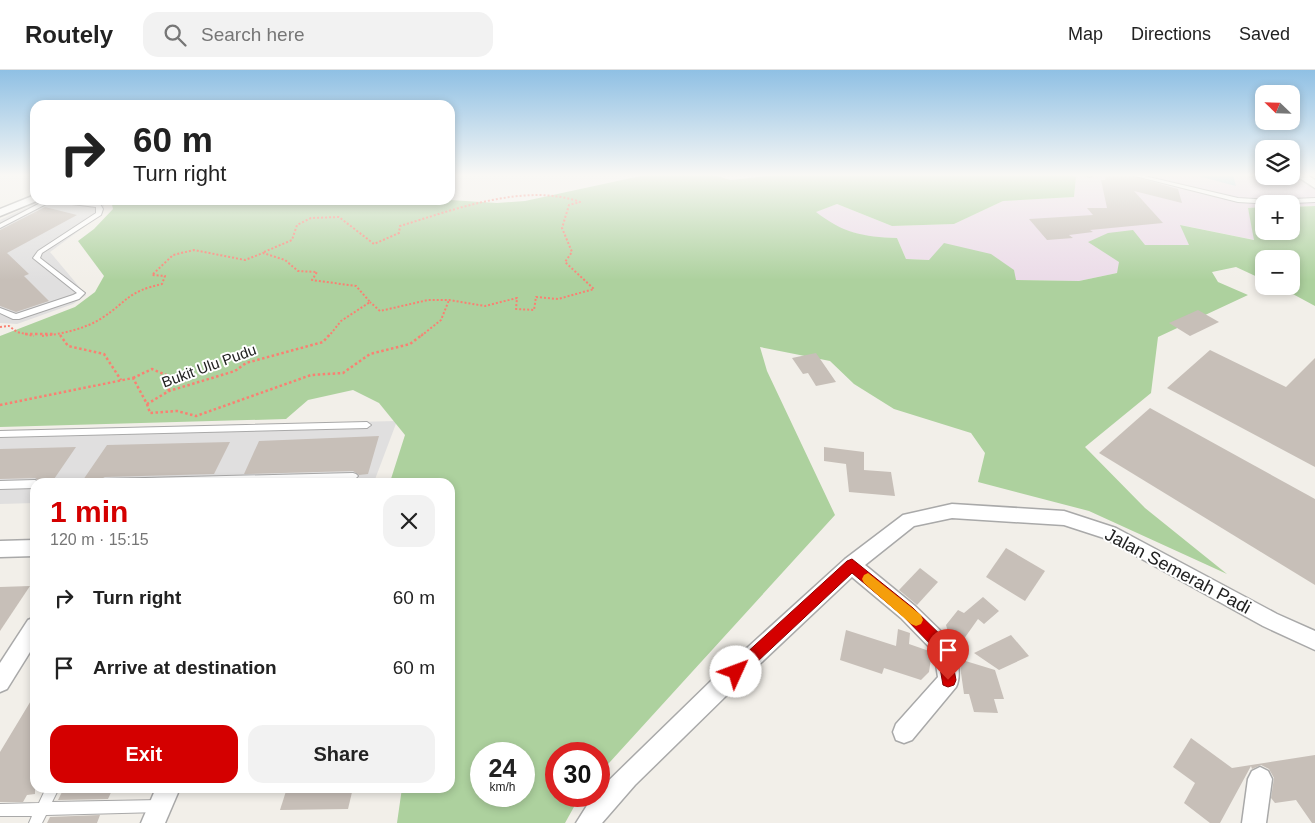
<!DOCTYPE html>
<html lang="en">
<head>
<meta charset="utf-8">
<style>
  body { margin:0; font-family:Arial,sans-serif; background:#f2f2f2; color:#222; height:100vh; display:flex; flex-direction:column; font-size:19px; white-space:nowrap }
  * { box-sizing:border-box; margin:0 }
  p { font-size:16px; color:#767676 }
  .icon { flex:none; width:28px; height:28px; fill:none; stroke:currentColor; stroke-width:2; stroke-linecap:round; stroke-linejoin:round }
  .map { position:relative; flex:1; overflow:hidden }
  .details { position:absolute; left:30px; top:408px; width:425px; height:315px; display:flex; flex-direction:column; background:#fff; border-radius:15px; box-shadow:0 2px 8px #0003 }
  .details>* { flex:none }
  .banner { position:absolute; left:30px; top:30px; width:425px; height:105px; border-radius:15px; box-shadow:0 2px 8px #0003; background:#fff; color:#222; overflow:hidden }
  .needle { width:32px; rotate:293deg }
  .fabs { position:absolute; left:1255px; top:15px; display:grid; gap:10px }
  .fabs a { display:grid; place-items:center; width:45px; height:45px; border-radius:10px; background:#fff; box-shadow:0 2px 8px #0003; font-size:25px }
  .speed { position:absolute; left:470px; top:672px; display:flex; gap:10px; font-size:25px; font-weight:700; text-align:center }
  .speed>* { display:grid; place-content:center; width:65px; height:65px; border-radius:50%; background:#fff; box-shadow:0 2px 8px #0003; line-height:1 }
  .speed small { font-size:12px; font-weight:400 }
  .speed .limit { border:8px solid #d22; background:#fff; color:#111 }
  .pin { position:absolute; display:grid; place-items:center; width:42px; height:42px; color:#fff; margin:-51px -21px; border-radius:50% 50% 50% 0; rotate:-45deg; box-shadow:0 0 5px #0007 }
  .pin .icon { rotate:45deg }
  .me { position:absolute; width:55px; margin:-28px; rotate:47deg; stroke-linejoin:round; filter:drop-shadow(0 0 4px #0008) }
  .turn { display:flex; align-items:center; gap:18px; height:105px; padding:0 20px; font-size:22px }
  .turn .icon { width:65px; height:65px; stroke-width:2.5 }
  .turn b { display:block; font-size:35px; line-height:42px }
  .round { display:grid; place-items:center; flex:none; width:52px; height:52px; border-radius:15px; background:#f2f2f2 }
  .overview { display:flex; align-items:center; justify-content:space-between; height:85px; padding:0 20px }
  h1 { font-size:30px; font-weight:700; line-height:38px; color:#d40000 }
  .primary-button { display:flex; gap:10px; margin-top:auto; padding:10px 20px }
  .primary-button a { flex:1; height:58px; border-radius:15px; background:#d40000; color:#fff; font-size:20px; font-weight:700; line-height:58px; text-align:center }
  .primary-button a+a { background:#f2f2f2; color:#222 }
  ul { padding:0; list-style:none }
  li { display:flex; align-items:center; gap:15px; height:70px; padding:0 20px }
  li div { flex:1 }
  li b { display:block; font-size:19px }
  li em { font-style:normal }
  header { display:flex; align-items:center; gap:30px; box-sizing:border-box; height:70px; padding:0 25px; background:#fff; border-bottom:1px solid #e0e0e0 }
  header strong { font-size:24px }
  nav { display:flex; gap:28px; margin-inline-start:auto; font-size:18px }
  .search { width:350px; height:45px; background:#f2f2f2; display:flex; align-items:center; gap:12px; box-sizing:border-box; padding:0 18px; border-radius:15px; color:#767676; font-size:19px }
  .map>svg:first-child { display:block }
  .residential { fill:#e0dfdf }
  .industrial { fill:#ebdbe8 }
  .forest { fill:#add19e; fill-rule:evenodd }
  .water { fill:#aad3df }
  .building { fill:#c7bfb8 }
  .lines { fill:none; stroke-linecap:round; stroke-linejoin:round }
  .lane-casing { stroke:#a9a9a9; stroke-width:2 }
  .street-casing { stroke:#a9a9a9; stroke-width:3 }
  .path-far1 { stroke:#fa8072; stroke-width:2; stroke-dasharray:2 2; stroke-linecap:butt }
  .path { stroke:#fa8072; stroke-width:2.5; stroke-dasharray:2.5 2.5; stroke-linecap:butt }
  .lane { fill:#fff; fill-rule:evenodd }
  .street { fill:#fff; fill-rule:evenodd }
  .route { fill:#d40000; stroke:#8a0000 }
  .slow { fill:#f59e0b }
  .labels { text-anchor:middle; stroke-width:4; stroke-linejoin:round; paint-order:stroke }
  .street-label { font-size:15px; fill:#222; stroke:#fff }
  .near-street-label { font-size:18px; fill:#222; stroke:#fff }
</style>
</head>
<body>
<header>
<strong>Routely</strong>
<div class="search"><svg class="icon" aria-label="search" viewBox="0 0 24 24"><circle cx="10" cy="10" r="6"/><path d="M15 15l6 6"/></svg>Search here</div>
<nav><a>Map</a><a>Directions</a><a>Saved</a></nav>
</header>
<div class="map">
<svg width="1315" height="753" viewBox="0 0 1315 753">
  <rect width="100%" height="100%" fill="#f2efe9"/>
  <g class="residential">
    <path d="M42 130 104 132 103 143 50 182 86 225 73 234 17 254 0 253V150Z"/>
    <path d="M397 351 374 412H35V433L0 434V360Z"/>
  </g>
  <path class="industrial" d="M1072 105H1291L1315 118V136L1264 134V137L1248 138 1255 170 1181 155 1190 175H1145L1120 192 1117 203 1079 211 1016 210 929 190 906 189 897 168 869 167 834 157 815 142 837 134 892 156 954 154 1003 131 1074 127 1076 107Z"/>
  <path class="forest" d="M645 105H713L731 110 775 105H1072L1076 107 1074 127 1003 131 954 154 892 156 837 134 816 142C843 163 863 167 897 168L906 189 929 190 944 173 991 184 1014 200 1016 210 1079 211 1117 203 1119 192 1088 172 1108 163 1133 160 1145 175H1189L1180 155 1254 170 1248 138 1264 137V161H1291V137L1315 136V236L1278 216H1291V189H1264V210L1236 197 1212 202 1218 212 1248 225 1158 267 1151 323 1085 377 1145 438 1227 504 1089 441 978 412 985 383 971 363 894 339 854 314 830 291 760 277 767 301 835 445 599 704V684H556V726H580L565 753H397L402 718H450V412H390L405 365 379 333 353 320 308 330 286 349 0 357V266L75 237 95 222 104 206 78 171 94 159 113 139 111 130H450L497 133 525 131ZM481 684H524V726H481Z"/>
  <path class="water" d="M1194 105H1233L1236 116Z"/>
  <g class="building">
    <path d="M1106 105H1129L1178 119 1182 133 1134 121 1163 153 1090 160 1093 162 1069 165 1073 168 1047 170 1029 149 1093 145 1087 138H1107L1101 110H1105Z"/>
    <path d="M45 137 77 145 7 183 29 204 24 206 49 231 16 242 0 236V160Z"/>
    <path d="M1198 240 1219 252 1190 266 1169 253Z"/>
    <path d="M1210 280 1286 317 1315 288V397L1167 318Z"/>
    <path d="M816 283 836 312 816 316 808 303 803 304 792 288Z"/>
    <path d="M1150 338 1315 429V515L1099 383Z"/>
    <path d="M379 366 368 404 359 405 353 401 244 404 259 371Z"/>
    <path d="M230 372 214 404 105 407 99 410H83L107 375Z"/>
    <path d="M76 377 52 412H41L35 408 0 409V379Z"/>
    <path d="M824 377 864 382V400L891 402 895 426 849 422 846 394 824 391Z"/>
    <path d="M1006 478 1045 501 1025 531 986 507Z"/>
    <path d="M920 498 938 512 917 535 899 520Z"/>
    <path d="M30 516 0 561V517Z"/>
    <path d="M983 527 999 541 984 554 978 549 961 573 949 565 946 555 958 540 964 543Z"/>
    <path d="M898 559 910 563 909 574 932 582 929 602 921 610 884 598 882 604 840 590 846 560 896 576Z"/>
    <path d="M1011 565 1029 586 999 600 974 583Z"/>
    <path d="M959 589 995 600 1004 629H994L998 643 974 642 969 624H964Z"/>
    <path d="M35 624V724L27 725 23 732H0V682Z"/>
    <path d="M1191 668 1232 698 1315 685V753H1312L1296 730 1275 733 1271 728 1274 708 1269 699 1261 695 1252 699 1251 696 1220 753H1210L1184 733 1195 713 1173 697Z"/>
    <path d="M64 718H113L108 729 58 730Z"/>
    <path d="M287 718H353L348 739 280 740Z"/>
    <path d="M100 745 97 753H47L50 747Z"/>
  </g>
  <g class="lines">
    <defs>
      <g id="lane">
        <path d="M1085 105H1093L1090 107Z"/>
        <path d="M1131 105H1140L1238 128 1271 130 1315 128V132L1272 134 1238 132Z"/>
        <path d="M46 130H72L98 133 100 134 103 139 101 145 42 183 40 188 85 223 79 229 19 249H13L0 243V238L16 244 73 225 77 223 33 188 38 181 96 143V137L56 132 48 133 0 158V154Z"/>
        <path d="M367 352 371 355 367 358 0 367V361Z"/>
        <path d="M353 403 356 404 358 406 356 408 353 409 228 412H100L102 410 105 409Z"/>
        <path d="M35 410 39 412H35V418L0 419V411Z"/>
        <path d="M46 718H59L52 732 160 730 165 731 166 736 165 741 160 742 46 745 42 753H29L32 746H0V734L39 733Z"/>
      </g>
      <g id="street">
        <path d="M1295 105H1307L1315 110V118Z"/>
        <path d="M35 125V130H39L0 146V139Z"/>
        <path d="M952 434 1064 441 1116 458 1277 544 1315 561V580L1263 556 1104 468 1064 455 952 448 914 456 865 495 915 536 951 571C957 584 962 605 956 617L912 670 904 673 896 670 893 662 896 654 938 607 934 582 901 548 852 507 730 622 635 715 602 753H576L593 726H599V720L714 608 845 489 903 445Z"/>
        <path d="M35 470V486L0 487V471Z"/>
        <path d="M35 547V574L7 619 0 622V593L28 550Z"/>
        <path d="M1260 697 1268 701 1272 709 1266 753H1242L1248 709 1252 701Z"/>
        <path d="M156 718H180L165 753H141Z"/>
      </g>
    </defs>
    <use href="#lane" class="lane-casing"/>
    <use href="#street" class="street-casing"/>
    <g class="path-far1">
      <path d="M264 182 292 170 297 155 311 148 339 147 374 174 399 163 400 156C453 140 526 112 580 132L569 135 562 158 572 182 565 192 594 219 558 229 536 227 534 240 516 239 517 228 485 236 449 230H428L380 241 370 232"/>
      <path d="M0 257 9 256 17 262 34 266"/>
      <path d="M42 266C62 264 85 259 102 248 129 230 127 222 162 214L165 206 152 205 173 185 194 180 245 190 263 183 285 190 298 201 317 202 312 210 356 216 370 232 341 251 329 266"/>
      <path d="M421 266 441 250 449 230"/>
    </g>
    <g class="path">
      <path d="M25 264H54"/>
      <path d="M60 265 68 276 104 284 121 310"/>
      <path d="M133 308 152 299 166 305 169 321"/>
      <path d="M147 334 150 343 177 341 196 346 311 305 343 303 370 284 410 274 423 264"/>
      <path d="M0 335 133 308 147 334 169 321 235 301 246 293 323 272 330 264"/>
    </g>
    <use href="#lane" class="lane"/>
    <use href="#street" class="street"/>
  </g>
  <linearGradient id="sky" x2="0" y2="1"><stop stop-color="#8fc0e4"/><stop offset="0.5" stop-color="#f9f8f5"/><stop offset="1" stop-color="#f9f8f5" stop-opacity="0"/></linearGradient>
  <rect width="1315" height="210" fill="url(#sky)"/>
  <path class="route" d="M852 489 913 538 949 573 956 610 954 615 948 617 943 615 937 581 903 546 852 503 741 607 736 609 731 607 729 602 731 597 847 491Z"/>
  <path class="slow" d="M868 503 921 545 923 550 921 554 916 556 911 554 864 513 862 509 864 505Z"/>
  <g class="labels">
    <g class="street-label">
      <text transform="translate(209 296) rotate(-20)" y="5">Bukit Ulu Pudu</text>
    </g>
    <g class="near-street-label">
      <text transform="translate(1178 501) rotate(28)" y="6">Jalan Semerah Padi</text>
    </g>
  </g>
</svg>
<div class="fabs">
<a><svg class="needle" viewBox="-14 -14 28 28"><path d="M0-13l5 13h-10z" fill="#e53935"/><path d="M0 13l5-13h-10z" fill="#767676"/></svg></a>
<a><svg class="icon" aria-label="layers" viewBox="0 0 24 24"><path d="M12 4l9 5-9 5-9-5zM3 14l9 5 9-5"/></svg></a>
<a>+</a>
<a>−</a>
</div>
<div class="speed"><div>24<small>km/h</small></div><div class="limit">30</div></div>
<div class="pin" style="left:948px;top:610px;background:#d93025"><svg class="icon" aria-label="arrive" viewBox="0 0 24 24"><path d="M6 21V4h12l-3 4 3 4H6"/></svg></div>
<svg class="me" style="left:736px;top:602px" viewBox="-20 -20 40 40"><circle r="19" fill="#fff"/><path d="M0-13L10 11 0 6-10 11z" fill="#d40000"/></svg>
<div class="banner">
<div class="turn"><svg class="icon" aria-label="right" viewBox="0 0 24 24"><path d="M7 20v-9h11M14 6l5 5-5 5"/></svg><div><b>60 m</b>Turn right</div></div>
</div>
<section class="details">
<div class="overview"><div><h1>1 min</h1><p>120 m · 15:15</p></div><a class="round"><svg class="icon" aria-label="close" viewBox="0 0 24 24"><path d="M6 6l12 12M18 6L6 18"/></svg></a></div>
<ul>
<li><svg class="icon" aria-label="right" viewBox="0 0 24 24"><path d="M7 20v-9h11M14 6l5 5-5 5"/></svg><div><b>Turn right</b></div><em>60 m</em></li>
<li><svg class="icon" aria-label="arrive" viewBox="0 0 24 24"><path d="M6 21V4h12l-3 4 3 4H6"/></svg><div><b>Arrive at destination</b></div><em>60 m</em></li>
</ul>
<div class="primary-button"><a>Exit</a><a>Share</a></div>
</section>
</div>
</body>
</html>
